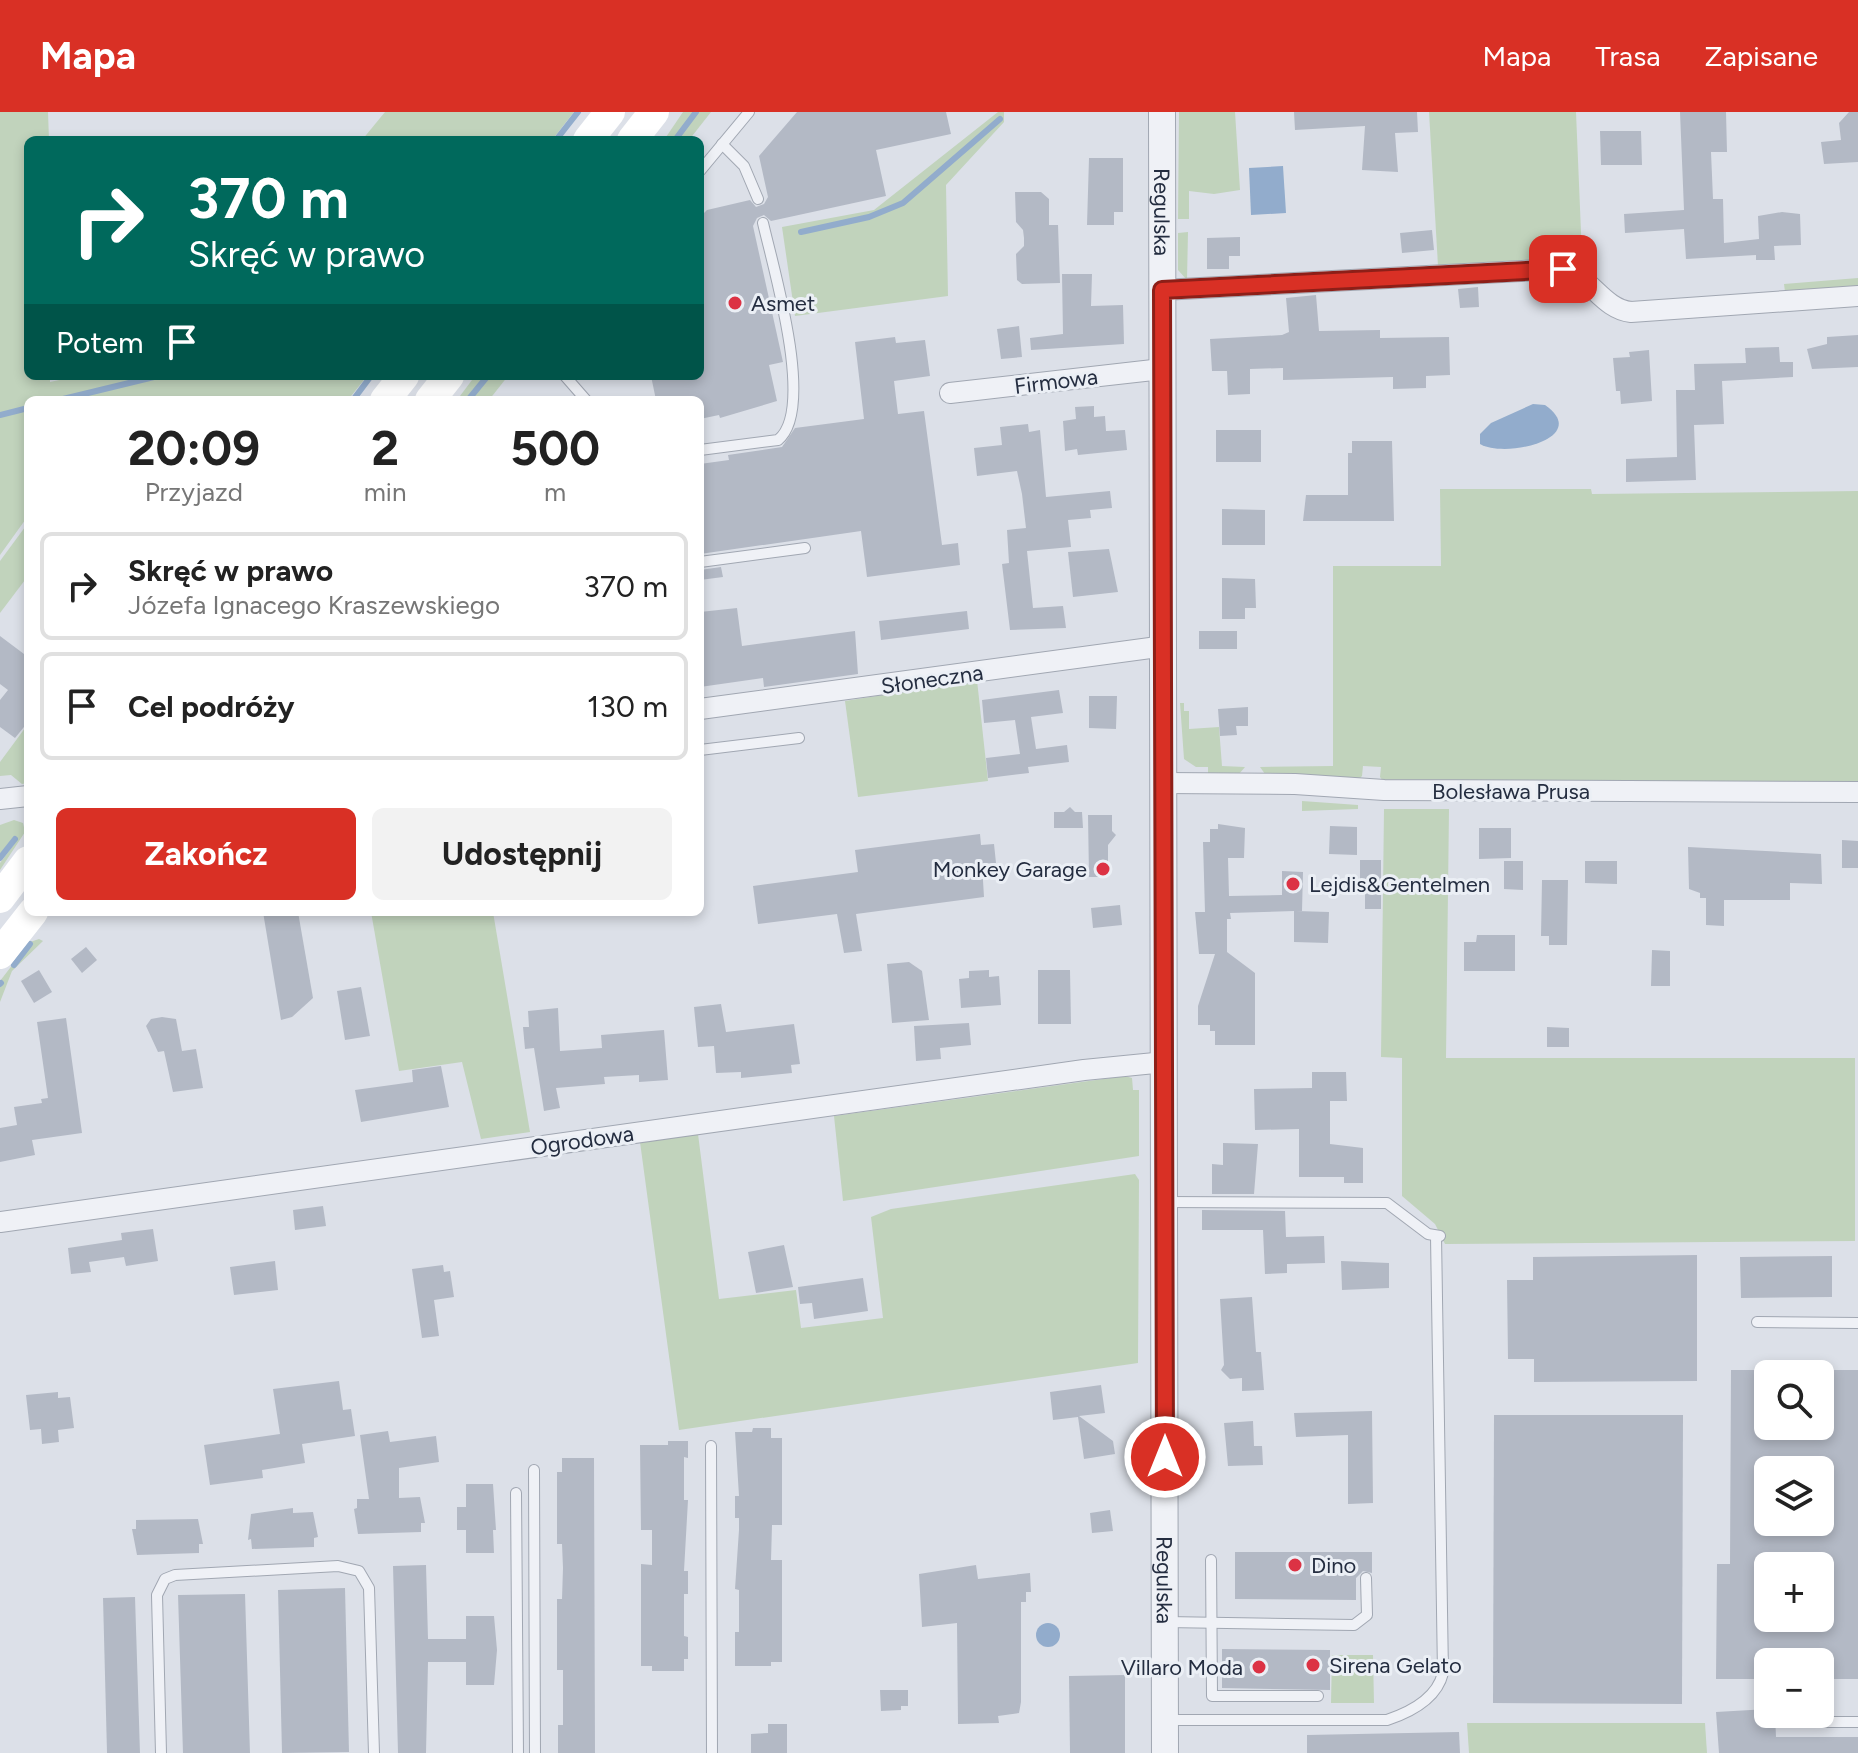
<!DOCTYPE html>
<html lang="pl">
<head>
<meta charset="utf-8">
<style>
  body { margin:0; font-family:Figtree,sans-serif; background:#f2f2f2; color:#222; height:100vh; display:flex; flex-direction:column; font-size:30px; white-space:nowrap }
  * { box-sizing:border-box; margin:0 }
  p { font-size:26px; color:#767676 }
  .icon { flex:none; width:44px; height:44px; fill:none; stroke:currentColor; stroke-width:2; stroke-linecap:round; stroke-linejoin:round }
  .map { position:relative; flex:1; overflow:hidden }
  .details { position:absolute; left:24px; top:284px; width:680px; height:520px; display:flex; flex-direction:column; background:#fff; border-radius:12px; box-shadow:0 4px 12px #0003 }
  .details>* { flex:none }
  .hud { position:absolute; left:24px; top:24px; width:680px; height:244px; border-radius:12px; box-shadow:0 4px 12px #0003; background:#00695c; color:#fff; overflow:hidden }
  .tools { position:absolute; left:1754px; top:1248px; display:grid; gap:16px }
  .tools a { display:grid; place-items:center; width:80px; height:80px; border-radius:12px; background:#fff; box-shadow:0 4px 12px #0003; font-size:40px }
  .pin { position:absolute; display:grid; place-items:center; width:68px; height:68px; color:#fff; margin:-34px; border-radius:16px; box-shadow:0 4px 12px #0006 }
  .me { position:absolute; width:88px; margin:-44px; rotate:0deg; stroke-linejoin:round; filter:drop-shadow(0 0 6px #0008) }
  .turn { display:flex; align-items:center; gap:28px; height:168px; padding:0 32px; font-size:36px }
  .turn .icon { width:104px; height:104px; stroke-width:2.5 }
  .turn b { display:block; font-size:56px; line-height:68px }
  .then { display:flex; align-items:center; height:76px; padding:0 32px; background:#0003; gap:16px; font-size:30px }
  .eta { display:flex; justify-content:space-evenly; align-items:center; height:136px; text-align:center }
  .eta b { font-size:48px; font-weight:700; line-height:56px }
  .cta { display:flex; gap:16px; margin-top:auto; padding:16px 32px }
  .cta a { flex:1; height:92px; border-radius:12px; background:#d93025; color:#fff; font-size:32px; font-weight:700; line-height:92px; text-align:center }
  .cta a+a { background:#f2f2f2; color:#222 }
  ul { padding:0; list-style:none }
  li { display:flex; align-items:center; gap:24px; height:108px; margin:0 16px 12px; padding:0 16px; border:4px solid #e0e0e0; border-radius:12px }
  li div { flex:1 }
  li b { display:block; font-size:30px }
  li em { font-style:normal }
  header { display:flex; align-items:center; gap:48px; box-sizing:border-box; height:112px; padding:0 40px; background:#d93025; color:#fff }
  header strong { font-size:38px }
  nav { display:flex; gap:44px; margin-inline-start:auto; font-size:28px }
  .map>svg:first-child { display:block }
  .green { fill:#c1d3bc }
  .water { fill:#92accc }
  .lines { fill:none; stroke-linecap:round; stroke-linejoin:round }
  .stream { stroke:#92accc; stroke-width:6 }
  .building { fill:#b3b9c5; fill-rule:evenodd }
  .service-casing { stroke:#a1a7b2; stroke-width:12 }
  .minor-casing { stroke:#a1a7b2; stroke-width:22 }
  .tertiary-casing { stroke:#a1a7b2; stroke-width:28 }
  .service { stroke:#eff1f6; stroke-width:10 }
  .minor { stroke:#eff1f6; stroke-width:20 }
  .tertiary { stroke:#eff1f6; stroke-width:26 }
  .secondary { stroke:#fff; stroke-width:30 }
  .route-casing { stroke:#8d1f18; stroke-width:20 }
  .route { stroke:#d93025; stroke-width:14 }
  .poi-dot { fill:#dc3244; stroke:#ebeff5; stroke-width:3 }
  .labels { text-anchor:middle; stroke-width:6; stroke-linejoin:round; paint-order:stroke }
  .street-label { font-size:22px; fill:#242d40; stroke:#ebeff5 }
  .poi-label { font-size:22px; fill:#242d40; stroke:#ebeff5; text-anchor:start }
</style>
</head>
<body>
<header>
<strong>Mapa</strong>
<nav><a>Mapa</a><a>Trasa</a><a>Zapisane</a></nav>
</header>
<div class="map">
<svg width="1858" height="1641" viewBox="0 0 1858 1641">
  <rect width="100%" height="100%" fill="#dce0e8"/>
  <g class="green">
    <path d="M0 0H48L49 28H28V264H50V270L78 264H367L348 288H28V404L0 443Z"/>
    <path d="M385 0H574L552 28H362Z"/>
    <path d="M683 0H711L689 28H664Z"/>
    <path d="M998 0H1004V10L946 73 948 184 795 204 782 115 874 98Z"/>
    <path d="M1179 0H1235L1240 78 1214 82 1189 79V107H1178Z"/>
    <path d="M1429 0H1576L1582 144 1438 154Z"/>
    <path d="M1188 120 1187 168 1178 158V121Z"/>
    <path d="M1858 166V174L1785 180 1784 172Z"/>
    <path d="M475 264H508L489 288H457Z"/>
    <path d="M1440 377H1591L1592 382 1858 379V672L1384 670 1380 665 1381 655 1363 654 1362 664 1357 669 1265 662 1260 655 1333 654V454H1441Z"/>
    <path d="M28 411V464L0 501V449Z"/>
    <path d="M977 568 988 669 858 685 845 589Z"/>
    <path d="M1180 591H1184V599H1189V617L1219 615 1222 654 1245 655 1239 662H1208V655H1196L1184 647Z"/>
    <path d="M28 612V671L22 672 11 663 0 664V650Z"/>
    <path d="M1302 689 1358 693V697L1302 699Z"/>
    <path d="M1384 697H1449L1446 946H1855V1129L1445 1132 1435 1112 1402 1084V946L1381 945Z"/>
    <path d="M14 708 23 711 25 720 0 758V751L16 730 12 727 0 742V713Z"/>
    <path d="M371 800H493L530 1020 481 1027 462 950 399 959Z"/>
    <path d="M39 827 43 829 12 859 0 890V869L30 830Z"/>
    <path d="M1125 964 1132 966 1133 978H1139V1044L843 1089 834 1004Z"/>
    <path d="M698 1022 719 1187 796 1178 801 1216 883 1206 871 1105 891 1097 1135 1062 1139 1068 1138 1251 679 1318 640 1030Z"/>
    <path d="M1332 1543H1373L1374 1591H1331Z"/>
    <path d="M1467 1611H1705L1707 1641H1469Z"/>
  </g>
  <g class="water">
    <path d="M1283 54 1286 101 1251 103 1249 56Z"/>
    <path d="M1533 292 1545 293C1592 326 1506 347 1480 332V322L1491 311Z"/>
    <circle cx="1048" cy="1523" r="12"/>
  </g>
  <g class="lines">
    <g class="stream">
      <path d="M556 28 578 0"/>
      <path d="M675 28 696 0"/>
      <path d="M801 120 869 105 903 91 1000 7"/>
      <path d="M59 288 158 264"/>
      <path d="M353 288 371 264"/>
      <path d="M468 288 486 266"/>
      <path d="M0 303 28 296"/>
      <path d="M0 746 15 727"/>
      <path d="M14 853 30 832"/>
      <path d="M0 872 1 871"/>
    </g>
  </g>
  <g class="building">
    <path d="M797 0H946L951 22 876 38 886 84 771 109 764 103 757 106 753 114 783 250 769 253 777 289 720 306 719 303 700 307V288H656L651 264H700V105L707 98 750 88 756 95 764 92 768 85 759 44Z"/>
    <path d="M1294 0H1417L1418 20 1395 21 1398 60 1362 58 1365 14 1295 18Z"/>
    <path d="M1680 0H1726L1727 40H1711L1713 87H1723L1724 131 1759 127 1758 104 1782 100 1800 102 1801 133 1774 134 1775 148H1756V143L1686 147 1684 117 1625 121 1624 102 1684 98Z"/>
    <path d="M1849 0H1858V50L1824 52 1821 30 1841 28 1839 11Z"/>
    <path d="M1600 19H1641L1642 53H1601Z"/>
    <path d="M1089 46H1123V100H1114V113H1087Z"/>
    <path d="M1015 80H1041L1049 87V113H1058L1060 171 1022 172 1017 168 1016 142 1024 134V126L1023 118 1016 110Z"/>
    <path d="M1432 118 1434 138 1402 141 1400 121Z"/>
    <path d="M1240 125V144H1229V157H1207V126Z"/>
    <path d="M1062 162H1092L1091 194 1123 193 1124 232 1031 238 1030 226 1063 222Z"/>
    <path d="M1478 175 1479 195 1460 196 1458 177Z"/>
    <path d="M1316 183 1319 219 1380 218V226L1449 225 1450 263 1426 264V276L1393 277V265L1283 268V256L1250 257V282L1228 283 1227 259H1212L1210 227 1282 223 1289 220 1286 186Z"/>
    <path d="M1019 214 1022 245 1001 247 997 217Z"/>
    <path d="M1858 223V255L1812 257 1807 237 1827 232V225Z"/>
    <path d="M895 225 896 231 925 228 930 264 894 269 898 302 924 299 942 433 958 431 960 453 867 465 861 419 700 442V352L729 348 728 343 782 335 795 316 864 307 855 230Z"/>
    <path d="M1779 235 1780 250H1793V265L1722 269 1724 312 1694 313 1696 368 1626 370V347L1677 345 1676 278H1695L1694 252 1746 251 1745 236Z"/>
    <path d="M1649 238 1652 289 1621 292 1620 279H1616L1613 246 1630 245 1629 240Z"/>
    <path d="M1094 294V305L1105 304 1106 319 1125 318 1127 338 1078 343 1077 337 1065 339 1063 309 1076 307 1075 295Z"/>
    <path d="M1028 312 1029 320 1040 318 1046 385 1110 379 1112 396 1090 398 1091 406 1068 408 1071 435 1027 439 1033 496 1063 494 1066 516 1010 518 1002 452 1009 451 1007 418 1026 416 1022 382 1017 359 977 364 974 336 1002 333 1000 315Z"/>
    <rect x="1216" y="318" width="45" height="32"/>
    <path d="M1352 329H1392L1394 409H1303L1306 383H1348V341H1352Z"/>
    <path d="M1222 397 1265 398V433H1222Z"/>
    <path d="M1109 437 1118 480 1073 485 1068 440Z"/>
    <path d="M721 455 723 465 700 468V458Z"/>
    <path d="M1222 466 1255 467 1256 496H1245V507H1222Z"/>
    <path d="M737 496 742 534 855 519 858 562 764 575 763 566 700 575V500Z"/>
    <path d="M967 499 969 517 881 528 879 509Z"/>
    <rect x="1199" y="519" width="38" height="18"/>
    <path d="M0 524 28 545V610L15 626 0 615V588L8 578 0 572Z"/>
    <path d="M1059 578 1063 601 1031 605 1036 637 1067 633 1069 650 1028 655 1029 661 988 666 986 646 1020 642 1015 608 984 611 982 588Z"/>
    <path d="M1089 584H1117L1116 617 1089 616Z"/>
    <path d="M1248 595V614H1236L1237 623 1220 624 1218 597Z"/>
    <path d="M1070 695 1075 700H1082L1083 716H1054V700H1064Z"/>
    <path d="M1088 703H1112V719L1116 723 1108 733V765H1089Z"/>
    <path d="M1218 712 1245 716 1244 746H1228L1229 784 1282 783V759L1303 760 1302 799H1296L1329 800 1328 831 1294 830V799L1230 801 1231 807H1227V840L1255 861V933H1215V919H1210V913H1198V894L1215 842H1199L1195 800H1205L1203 730H1210V717H1218Z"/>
    <path d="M1330 714 1357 715V743L1329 742Z"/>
    <path d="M1479 716H1511V746L1479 747Z"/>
    <path d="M980 722 981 733 994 732 996 751 982 752 984 785 856 802 862 839 844 841 837 802 758 812 753 774 858 760 855 738Z"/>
    <path d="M1842 728 1858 729V756H1842Z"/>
    <path d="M1688 735 1821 742 1822 772 1790 771V788H1724V814L1706 813V786H1700V781L1689 777Z"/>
    <path d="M1360 748H1381V797H1365V777H1360Z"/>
    <path d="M1504 749H1523V778L1504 777Z"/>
    <path d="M1585 749H1617V772L1585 771Z"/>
    <path d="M1542 768H1568L1567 833H1549V824H1541Z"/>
    <path d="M1120 793 1122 813 1093 816 1091 796Z"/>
    <path d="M263 800H298L313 886 292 905 281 908Z"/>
    <path d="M1477 823H1515V859H1464V830H1476Z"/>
    <path d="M86 835 97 848 82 861 71 847Z"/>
    <path d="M1652 838 1670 839V874H1651Z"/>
    <path d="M909 850 922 859 929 908 892 911 887 852Z"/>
    <path d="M39 858 52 880 34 891 21 869Z"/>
    <path d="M989 858V865L999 864 1001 893 961 896 959 867 969 866V859Z"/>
    <path d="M1038 858H1070L1071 912H1038Z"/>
    <path d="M361 875 370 924 345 928 337 879Z"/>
    <path d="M721 892 726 920 794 912 800 952 791 953 792 961 741 966V960L716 961 714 934 698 935 694 895Z"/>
    <path d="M558 896 560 939 602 936 601 923 664 918 668 968 639 970V963L604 965 605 972 556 976 560 996 544 999 534 936 525 937 523 915H529L528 899Z"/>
    <path d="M162 905 176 907 182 939 196 937 203 976 173 980 164 939 158 940 146 914 151 907Z"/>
    <path d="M66 906 82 1021 32 1028 35 1043 0 1050V1016L17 1013 14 995 42 991 41 987 48 986 37 910Z"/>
    <path d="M969 911 971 933 940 936 941 947 916 949 914 914Z"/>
    <path d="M1547 915 1569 916V935H1547Z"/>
    <path d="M441 954 449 995 361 1010 355 978 413 970 412 958Z"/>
    <path d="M1312 960H1346L1347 989H1330V1032L1363 1036V1071H1344V1065H1299V1017L1255 1018 1254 977 1312 976Z"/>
    <path d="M1223 1031 1258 1032 1254 1082H1212V1052L1223 1053Z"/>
    <path d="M323 1094 326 1114 295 1118 293 1098Z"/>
    <path d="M1202 1098 1285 1099 1286 1125 1324 1124 1325 1151 1287 1152V1161L1265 1162 1263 1118H1202Z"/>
    <path d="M153 1117 158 1149 126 1154 124 1145 89 1150 91 1160 71 1162 68 1136 122 1128 121 1121Z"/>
    <path d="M784 1133 793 1175 756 1181 748 1140Z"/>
    <path d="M1697 1143V1269L1534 1270V1247H1508L1507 1168H1533V1145Z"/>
    <path d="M1832 1144V1185L1741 1186 1740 1145Z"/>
    <path d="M275 1149 278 1178 234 1183 230 1155Z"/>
    <path d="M1341 1149 1389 1151V1176L1342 1178Z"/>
    <path d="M443 1153 444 1160 450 1159 454 1185 434 1188 439 1224 422 1226 412 1157Z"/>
    <path d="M863 1166 868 1199 814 1207 812 1191 800 1192 798 1175Z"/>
    <path d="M1252 1185 1256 1240H1261L1264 1278 1242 1279V1266L1230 1267 1221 1258 1224 1253 1220 1187Z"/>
    <path d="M1731 1258H1768V1314H1820V1258H1858V1567H1820V1550H1768V1567H1716L1717 1452H1730ZM1768 1358H1820V1410H1768ZM1768 1454H1820V1506H1768Z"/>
    <path d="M339 1269 343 1298 351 1297 355 1324 302 1332 305 1351 262 1358 263 1366 210 1373 204 1333 280 1322 273 1277Z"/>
    <path d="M1101 1273 1105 1301 1079 1304 1113 1329 1115 1342 1084 1347 1078 1305 1053 1308 1050 1280Z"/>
    <path d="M58 1280V1286L70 1285 74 1316 58 1318 59 1330 42 1332 41 1317 30 1318 26 1283Z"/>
    <path d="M1372 1299 1373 1391 1348 1392V1323L1296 1325 1294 1301Z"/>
    <path d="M1494 1303H1683L1682 1592 1493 1591Z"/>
    <path d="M1253 1309 1254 1334H1262L1263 1353 1228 1354 1224 1311Z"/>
    <path d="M753 1316H771V1326H782V1413H772L771 1448H782V1550H771V1554H735V1520H739V1478L735 1477 739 1418V1406H735V1384H739L735 1320H752Z"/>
    <path d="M388 1319 390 1330 436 1324 439 1350 399 1356V1386L420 1385 425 1411H421V1420L358 1422 354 1397 357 1396V1387H369L360 1323Z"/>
    <path d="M668 1329H688V1346L684 1345V1388H688L684 1459H688V1482H684V1524L688 1525V1547H684V1559H652V1554H641V1452L652 1453V1418H641L640 1333H668Z"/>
    <path d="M562 1346H594L595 1641H558V1613H563V1558H557V1487H562L563 1456 562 1432H557V1360H562Z"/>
    <path d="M466 1372H493L496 1418H493L494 1441H466V1418H457V1395H466Z"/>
    <path d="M293 1396V1401L313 1400 318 1425 314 1426V1435L252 1437 251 1427 248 1428 251 1402Z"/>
    <path d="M1110 1398 1113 1419 1092 1421 1090 1401Z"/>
    <path d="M198 1407 203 1432H199V1441L137 1443 132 1417H136V1408Z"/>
    <path d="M1235 1440H1372V1461L1363 1459 1356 1466V1488L1235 1487Z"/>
    <path d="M426 1453 428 1527H466V1504H494L497 1538 494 1573H466V1550H428L426 1641H398L393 1454Z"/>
    <path d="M976 1453 978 1467 1030 1461 1031 1480H1026V1490H1021V1590L1019 1601 998 1604 999 1611 958 1612 957 1511 922 1515 919 1462Z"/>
    <path d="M345 1476 349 1640 282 1641 278 1478Z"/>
    <path d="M245 1482 250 1641H183L178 1483Z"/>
    <path d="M135 1485 140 1641H107L103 1486Z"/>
    <path d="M1222 1537 1330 1538V1578L1222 1576Z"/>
    <path d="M1125 1563V1641H1070L1069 1564Z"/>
    <path d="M880 1578H908V1594H901V1598L881 1599Z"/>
    <path d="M1768 1597V1602H1775L1776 1625H1858V1641H1719L1716 1600Z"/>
    <path d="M768 1612H787V1641H751V1622L768 1621Z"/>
    <path d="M1459 1620 1460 1641H1307V1623Z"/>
  </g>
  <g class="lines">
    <defs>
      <g id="service">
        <path d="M722 32 744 54 758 87"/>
        <path d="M700 59 749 0"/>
        <path d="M565 264 586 288"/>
        <path d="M700 338 778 328C816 298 773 155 763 111"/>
        <path d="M700 450 805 436"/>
        <path d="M700 638 799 626"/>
        <path d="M1165 1090 1387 1091 1428 1122 1440 1124"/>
        <path d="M1757 1210 1858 1211"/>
        <path d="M711 1334 712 1641"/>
        <path d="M534 1358 535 1641"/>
        <path d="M516 1381 518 1641"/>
        <path d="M1211 1448 1212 1584H1318"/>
        <path d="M1166 1510 1354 1513 1367 1503 1366 1466"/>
        <path d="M1167 1608H1387C1411 1600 1437 1586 1443 1561L1436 1124"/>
        <path d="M1791 1610H1858"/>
        <path d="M161 1641 157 1483 165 1467 175 1463 338 1454 359 1459 369 1476 374 1641"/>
      </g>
      <g id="minor">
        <path d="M1162 178 1559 157C1589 160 1601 197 1631 200L1858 184"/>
        <path d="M950 281 1162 257"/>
        <path d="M700 597 1165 534"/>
        <path d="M1164 671 1295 672 1384 678 1858 680"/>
        <path d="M0 687 28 684"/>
        <path d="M0 1110 1084 958 1165 950"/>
      </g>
      <g id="tertiary">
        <path id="s1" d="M1162 0 1165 1641"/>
      </g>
    </defs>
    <use href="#service" class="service-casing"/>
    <use href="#minor" class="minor-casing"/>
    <use href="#tertiary" class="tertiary-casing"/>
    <use href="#service" class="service"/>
    <use href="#minor" class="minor"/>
    <use href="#tertiary" class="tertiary"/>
    <g class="secondary">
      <path d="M588 28 610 0"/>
      <path d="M632 28 654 0"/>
      <path d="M385 288 404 264"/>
      <path d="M430 288 449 264"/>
      <path d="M0 786 28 749"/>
      <path d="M0 842 33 800"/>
    </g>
  </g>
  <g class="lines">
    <defs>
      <path id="route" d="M1165 1345 1162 178 1563 157"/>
    </defs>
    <use href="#route" class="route-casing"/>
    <use href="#route" class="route"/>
  </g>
  <g class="poi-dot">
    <circle cx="735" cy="191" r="8"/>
    <circle cx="1103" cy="757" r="8"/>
    <circle cx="1293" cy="772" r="8"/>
    <circle cx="1295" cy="1453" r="8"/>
    <circle cx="1313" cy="1553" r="8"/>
    <circle cx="1259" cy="1555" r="8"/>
  </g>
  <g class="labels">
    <g class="street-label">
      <text dy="8" stroke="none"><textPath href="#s1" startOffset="100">Regulska</textPath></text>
      <text transform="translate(1056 269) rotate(-7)" y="8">Firmowa</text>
      <text transform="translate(932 567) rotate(-8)" y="8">Słoneczna</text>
      <text x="1511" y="687">Bolesława Prusa</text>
      <text transform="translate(582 1028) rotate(-8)" y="8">Ogrodowa</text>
      <text dy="8" stroke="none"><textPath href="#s1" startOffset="1468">Regulska</textPath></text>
    </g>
    <g class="poi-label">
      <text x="751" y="199">Asmet</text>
      <text x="1087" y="765" text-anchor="end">Monkey Garage</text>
      <text x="1309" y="780">Lejdis&amp;Gentelmen</text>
      <text x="1311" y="1461">Dino</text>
      <text x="1329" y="1561">Sirena Gelato</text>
      <text x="1243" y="1563" text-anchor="end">Villaro Moda</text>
    </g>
  </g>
</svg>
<div class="tools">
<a><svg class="icon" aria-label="search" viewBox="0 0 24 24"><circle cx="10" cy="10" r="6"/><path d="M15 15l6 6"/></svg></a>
<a><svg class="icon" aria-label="layers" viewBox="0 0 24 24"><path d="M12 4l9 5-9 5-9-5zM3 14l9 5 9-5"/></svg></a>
<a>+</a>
<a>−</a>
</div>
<div class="pin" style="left:1563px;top:157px;background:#d93025"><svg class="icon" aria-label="arrive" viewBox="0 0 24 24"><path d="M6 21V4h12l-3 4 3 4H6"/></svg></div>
<svg class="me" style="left:1165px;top:1345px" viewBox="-20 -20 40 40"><circle r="17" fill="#d93025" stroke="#fff" stroke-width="3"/><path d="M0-11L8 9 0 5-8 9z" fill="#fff"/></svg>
<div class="hud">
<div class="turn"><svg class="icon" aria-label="right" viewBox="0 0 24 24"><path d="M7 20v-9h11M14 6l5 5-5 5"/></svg><div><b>370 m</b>Skręć w prawo</div></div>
<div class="then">Potem<svg class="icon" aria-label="arrive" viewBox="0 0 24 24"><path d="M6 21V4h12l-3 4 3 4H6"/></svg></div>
</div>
<section class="details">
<div class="eta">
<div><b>20:09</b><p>Przyjazd</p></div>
<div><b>2</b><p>min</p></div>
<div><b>500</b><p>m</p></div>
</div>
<ul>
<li><svg class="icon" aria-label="right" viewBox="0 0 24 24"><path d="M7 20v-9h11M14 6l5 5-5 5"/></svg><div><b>Skręć w prawo</b><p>Józefa Ignacego Kraszewskiego</p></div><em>370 m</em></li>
<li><svg class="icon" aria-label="arrive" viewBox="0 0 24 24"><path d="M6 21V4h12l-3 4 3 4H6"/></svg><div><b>Cel podróży</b></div><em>130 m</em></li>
</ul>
<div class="cta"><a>Zakończ</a><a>Udostępnij</a></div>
</section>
</div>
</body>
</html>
